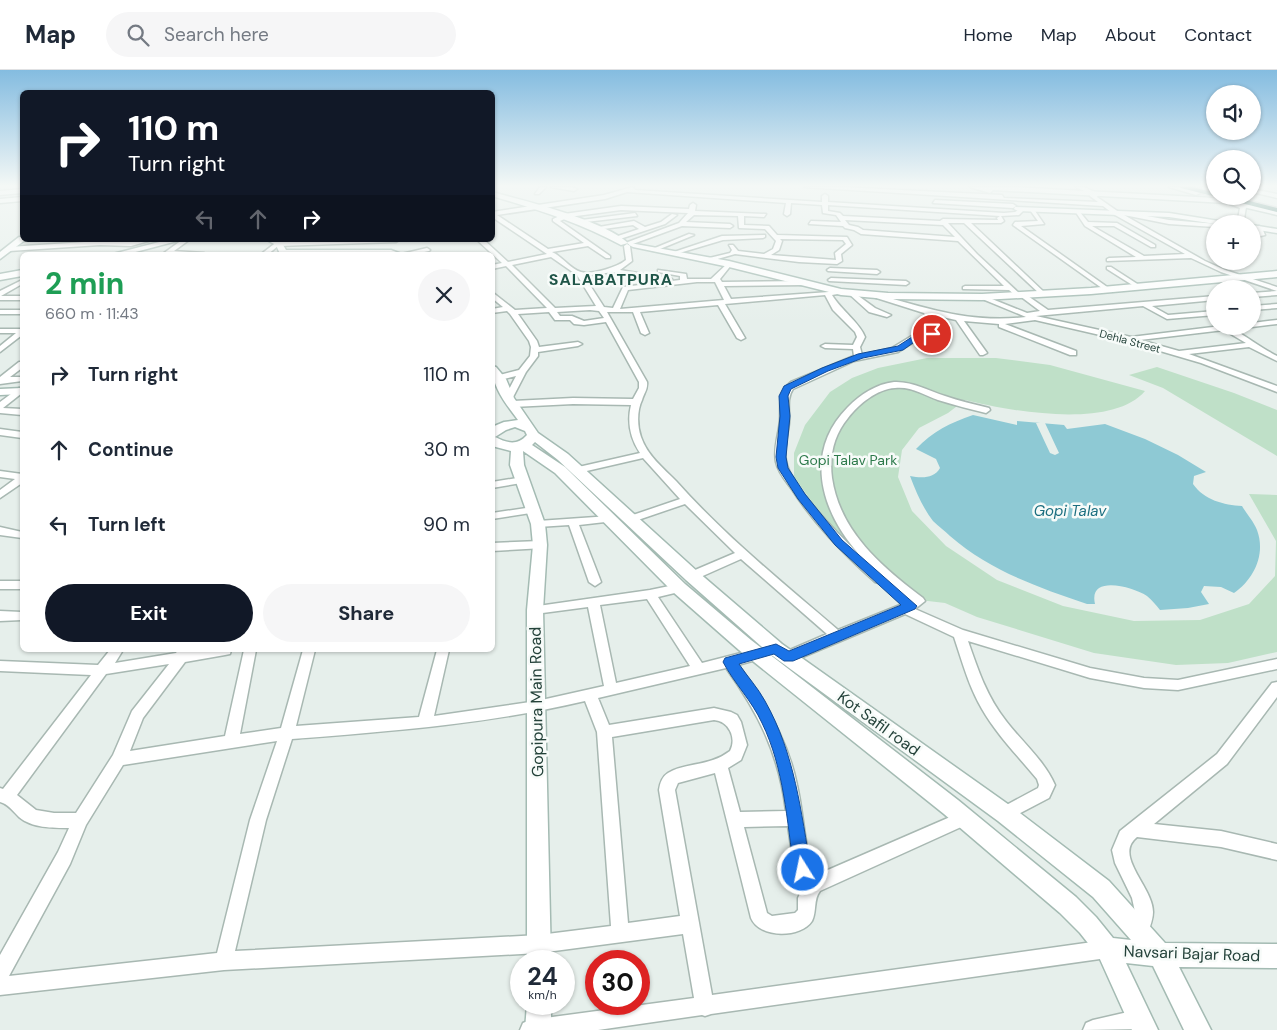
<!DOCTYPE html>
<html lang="en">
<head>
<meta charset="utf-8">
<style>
  body { margin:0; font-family:"DM Sans",sans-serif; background:#f6f6f7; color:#1f2937; height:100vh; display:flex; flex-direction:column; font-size:19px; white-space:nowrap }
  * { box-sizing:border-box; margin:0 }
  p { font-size:16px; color:#747a83 }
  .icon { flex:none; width:28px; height:28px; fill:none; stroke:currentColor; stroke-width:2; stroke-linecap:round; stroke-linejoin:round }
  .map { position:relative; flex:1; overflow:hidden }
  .details { position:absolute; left:20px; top:182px; width:475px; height:400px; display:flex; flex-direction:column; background:#fff; border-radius:8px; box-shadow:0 1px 4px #0004 }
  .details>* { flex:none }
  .top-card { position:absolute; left:20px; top:20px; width:475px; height:152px; border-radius:8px; box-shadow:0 1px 4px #0004; background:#111827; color:#fff; overflow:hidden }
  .buttons { position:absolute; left:1206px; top:15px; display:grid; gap:10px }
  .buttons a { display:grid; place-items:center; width:55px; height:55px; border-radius:50%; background:#fff; box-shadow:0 1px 4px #0004; font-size:25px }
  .speed { position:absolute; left:510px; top:880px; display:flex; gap:10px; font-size:25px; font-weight:700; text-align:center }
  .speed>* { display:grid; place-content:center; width:65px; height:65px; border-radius:50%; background:#fff; box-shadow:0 1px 4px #0004; line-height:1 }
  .speed small { font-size:12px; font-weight:400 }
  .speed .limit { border:8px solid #d22; background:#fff; color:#111 }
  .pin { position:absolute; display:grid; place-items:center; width:42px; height:42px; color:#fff; margin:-21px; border:2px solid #fff; border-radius:50%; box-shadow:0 1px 5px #0007 }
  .me { position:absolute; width:55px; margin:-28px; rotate:350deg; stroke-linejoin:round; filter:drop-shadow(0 0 4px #0008) }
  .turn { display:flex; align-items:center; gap:18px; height:105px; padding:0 25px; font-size:22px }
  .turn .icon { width:65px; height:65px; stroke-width:2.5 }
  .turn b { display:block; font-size:35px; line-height:42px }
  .lanes { display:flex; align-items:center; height:48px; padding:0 25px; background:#0003; justify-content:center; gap:25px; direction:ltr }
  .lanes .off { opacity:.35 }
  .round { display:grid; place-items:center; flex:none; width:52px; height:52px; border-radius:26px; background:#f6f6f7 }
  .headline { display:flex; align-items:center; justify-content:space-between; height:85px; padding:0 25px }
  h1 { font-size:30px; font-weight:700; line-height:38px; color:#1e9e55 }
  .action { display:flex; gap:10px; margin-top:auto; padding:10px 25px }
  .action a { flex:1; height:58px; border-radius:30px; background:#111827; color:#fff; font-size:20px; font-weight:700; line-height:58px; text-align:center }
  .action a+a { background:#f6f6f7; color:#1f2937 }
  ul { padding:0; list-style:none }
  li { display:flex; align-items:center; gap:15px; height:75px; padding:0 25px }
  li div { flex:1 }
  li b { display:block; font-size:19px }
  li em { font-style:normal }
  header { display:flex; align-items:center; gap:30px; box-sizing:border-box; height:70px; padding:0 25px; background:#fff; border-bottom:1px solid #e0e1e3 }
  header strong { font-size:24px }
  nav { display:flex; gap:28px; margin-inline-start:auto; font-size:18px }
  .search { width:350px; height:45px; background:#f6f6f7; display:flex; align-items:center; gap:12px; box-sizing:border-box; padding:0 18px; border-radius:28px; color:#747a83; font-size:19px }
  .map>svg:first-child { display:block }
  .green { fill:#bfe0c8 }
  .water { fill:#8ec9d4 }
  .pier { fill:#e6efeb }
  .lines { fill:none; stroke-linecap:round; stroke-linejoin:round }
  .street-casing { stroke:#a8b8b2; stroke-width:3 }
  .secondary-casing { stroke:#a4bbb3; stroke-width:3 }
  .highway-casing { stroke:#c2cac8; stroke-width:3 }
  .street { fill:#fff; fill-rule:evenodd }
  .secondary { fill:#fff; fill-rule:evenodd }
  .highway { fill:#2f6f62; fill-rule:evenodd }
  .route { fill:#1a73e8; stroke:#114b97 }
  .labels { text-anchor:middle; stroke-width:5; stroke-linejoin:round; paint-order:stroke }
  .far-street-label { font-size:11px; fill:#24423a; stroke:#f7fbf9 }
  .park-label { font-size:14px; fill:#2d7a4b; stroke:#f7fbf9 }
  .water-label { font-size:15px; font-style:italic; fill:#1c6f80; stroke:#f7fbf9 }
  .far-district-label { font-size:16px; font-weight:bold; letter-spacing:1px; fill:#1f5548; stroke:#f7fbf9 }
  .near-street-label { font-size:16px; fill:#24423a; stroke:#f7fbf9 }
</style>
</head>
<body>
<header>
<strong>Map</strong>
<div class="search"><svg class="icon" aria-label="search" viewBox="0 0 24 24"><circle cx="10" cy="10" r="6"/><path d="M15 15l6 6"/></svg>Search here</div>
<nav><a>Home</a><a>Map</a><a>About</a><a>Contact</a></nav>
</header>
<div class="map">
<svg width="1277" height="960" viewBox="0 0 1277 960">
  <rect width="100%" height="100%" fill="#e6efeb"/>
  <g class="green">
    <path d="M927 288H996L1050 295 1145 321C1112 360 1009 341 965 330L948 343 919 358 902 380 898 407 912 441 946 476 997 510 1063 536 1134 551 1200 550 1249 534 1275 506 1276 471 1249 424 1277 425V582L1228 593 1176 595 1094 583 977 547 945 533 902 528 862 494 837 467 794 407V383L805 355 830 322 852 308 878 298Z"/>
    <path d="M1157 297 1234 323 1277 340V386L1163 318 1129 305Z"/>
  </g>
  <path class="water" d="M973 345 1017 355V351L1064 355 1067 359 1105 354 1145 369 1178 385 1206 402 1194 406 1193 414C1204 430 1224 435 1242 436 1246 443 1254 452 1257 460 1266 484 1254 509 1234 523L1221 517 1204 516 1201 522 1209 534 1188 538 1160 540C1156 535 1152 530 1147 526 1133 517 1088 504 1095 534H1087C1038 517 990 501 950 466 945 461 938 456 933 451 923 438 916 422 910 406 921 408 934 409 940 398L936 389 916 379C933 361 950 353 973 345Z"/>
  <path class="pier" d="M1036 353H1045L1059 383 1055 385 1050 383Z"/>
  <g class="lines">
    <defs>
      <g id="street">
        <path d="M540 117H546L539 124H535Z"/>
        <path d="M551 117H571L577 119 574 121Z"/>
        <path d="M633 117 635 120 822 132V126L825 124 828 126V132L1004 143 1015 142 1020 139 1023 141 1019 145 1001 146 1004 151 1001 153H971L1045 223V225H1041L964 153H948L977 184 1020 224H1025L1048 240 1215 226V230L1152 236 1168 245 1215 241V245L1167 249 1143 236 1036 246 1131 267 1221 256H1248L1233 259C1249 268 1261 278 1277 286V291L1249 277 1189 284 1277 316V322L1201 293 1126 271 1035 250 1005 254 1076 281V285H1070L999 257V254L964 251 987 283 983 285H980L956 250 933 245 946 262 945 264 920 268 898 282 854 291 793 319C786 329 790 341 789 353 788 365 783 378 786 391 790 416 840 466 859 484 821 442 803 382 848 337 860 325 876 314 894 312 912 311 929 321 945 326 959 331 974 334 989 338L990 340 986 343C970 339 954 335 938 330 924 325 911 316 895 318 877 319 859 334 848 348 834 365 829 385 832 408 840 462 882 497 923 528L925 531 915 539 963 560 1090 598 1144 608 1178 610 1277 589V599L1178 620 1144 618 1090 608 968 571C978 600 987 627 1006 651 1022 672 1044 690 1055 715L1049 728 1005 751 999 749 997 744 999 739 1038 718 1039 715 1037 709C1018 686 997 665 982 639 969 617 962 591 954 567L905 544 793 591 788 592 783 591 781 587 783 583 827 564 741 489 696 509H688L686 506 688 503 735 483 685 434 635 451H627L626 449 627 447 680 429 643 388 578 403 573 400 574 398 640 383C630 368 627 352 631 335L573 334 513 337 509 334 513 331 573 328 633 329 639 318V312L606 252 584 255 574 254 570 250H555L549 242 518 244 537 271 539 277 578 272 582 274 578 276 538 282V286L526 302 511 331H505L504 329 516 306 492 312V307L519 300 530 286 531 277 529 271 510 244 507 241 492 243V239L503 237 492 228V222L515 240 547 238 506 196 492 199V195L502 193 477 170H484L508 192 547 184 492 147V142L604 125ZM627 122 786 133 784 144 787 146 790 144 791 133 822 135 823 143 836 145 841 152 811 151 809 154 843 156 845 158 854 160 861 164 958 171 1004 216H965L963 217V219L1009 220 1016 226H1020L1040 241 1027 243 982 225 980 226V228L1026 247C969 254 923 237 869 222L867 223V225L924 243 937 261 915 264 892 278 862 285 860 277 865 267C860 253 841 240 832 225L843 223V221L731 229 724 216 805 215 808 213 805 211 722 212 720 209 732 194 729 192 711 209H687L686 204 658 200V202L680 206V210L623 217 613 238 604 237 584 206 613 202 621 205 669 211 672 209 620 200 632 191 630 176 627 174 624 176 626 190C618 197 592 205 581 202 570 199 562 186 552 182L588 176 606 188H610V186L560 151 569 147 621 140 688 143 679 153 628 172 627 173 630 175 682 156 730 158 733 156 730 154 686 152 694 145 738 146 739 158 765 159 776 171 773 179 764 184 738 181 733 175H729L732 180 730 183 705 189V191L707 192 735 184 799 192 837 194 842 191 841 184 852 175 847 167 777 165 769 156 744 155V146L764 147 766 144 695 141 696 135 693 133 690 135 689 139 621 136 564 144 553 149V151L584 173 548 179 497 145 605 129ZM828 135 1000 146 997 148 998 150 943 149 940 151 843 146 840 143 828 141ZM845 150 943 155 955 167 863 160 858 157 849 155ZM780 169 843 170 846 174 835 183 836 190 771 185 779 180 782 171ZM551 187 577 205 596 236 555 238 512 195ZM697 212H715L724 230 620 239 628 220ZM825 225 833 240 855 262 857 267 853 275 825 274 821 276 825 278 853 279 854 286 791 312C777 323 781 335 780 350 779 364 773 378 776 392 778 402 785 410 791 418 814 454 843 483 875 512L879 513 884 510 910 531 838 560C782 512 725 466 676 411 663 398 647 385 641 367 637 356 637 340 642 330 644 323 648 319 647 312L607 242H633L641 263 645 265 649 263 640 242 718 235 737 268 741 270 745 268 725 234ZM590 240 599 241 604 248 584 251 572 246H560L557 242ZM1224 260 1246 273 1179 281 1140 270Z"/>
        <path d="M804 117H840L1002 125 1004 128 1098 132 1090 126V124L1076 117H1084L1099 124 1097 127 1123 145 1125 142 1169 150 1217 154H1215V157L1169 154 1124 145 1205 191 1225 200 1277 217V225L1252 227V223L1277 221 1221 202 1191 188 1107 191V189L1109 188 1136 187 1085 156 1075 141H1079L1088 152 1117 153 1155 175V177H1151L1114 156H1092L1144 186 1185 184 1115 145 1103 136Z"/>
        <path d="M22 119V123L0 125V121Z"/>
        <path d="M1252 119 1277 124V128L1252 122Z"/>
        <path d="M22 127V131L0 133V129Z"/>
        <path d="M935 130 1013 134 1016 136 1013 138 933 133Z"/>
        <path d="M1225 130 1246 137 1244 149 1240 154H1234L1238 149 1240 138 1225 132Z"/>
        <path d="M1033 138 1044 154 1021 156 1110 219V221H1106L1013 155 1015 152 1038 151 1030 140Z"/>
        <path d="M635 143 637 146 577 153 574 151Z"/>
        <path d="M672 144 677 145 665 154 614 171 611 169 612 168 639 159 633 155 596 160 593 158 634 151 645 157 661 152Z"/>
        <path d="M1259 156 1262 158 1265 165 1252 168V164H1258L1256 158Z"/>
        <path d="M689 164 694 165 655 181 650 180Z"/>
        <path d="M765 165V167L763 168 723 170 676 184 671 183 722 166Z"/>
        <path d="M141 170H152L131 176 100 175 9 181 6 179 9 177 100 171 131 172Z"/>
        <path d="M182 170H189L174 181 204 183 207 185H164V183Z"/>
        <path d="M343 170H399L396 172 278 176 267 185H260L278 171Z"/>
        <path d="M427 178 430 180 429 181 410 185H397Z"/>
        <path d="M1107 197H1111L1142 217 1137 218 1107 199Z"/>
        <path d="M830 198 877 200 880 202 877 204 828 201 827 200Z"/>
        <path d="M831 208 906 211 909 213 906 215 829 211 828 210Z"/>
        <path d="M22 210V214L1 226H22V230H0V221Z"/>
        <path d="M849 222H853L875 238 891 245 887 247 869 242 849 224Z"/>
        <path d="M1277 234V238L1252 240V236Z"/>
        <rect x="0" y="240" width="22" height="4"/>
        <path d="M1277 250V254L1252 257 1249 256H1252V253Z"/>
        <path d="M0 259H22V265L0 282V276L16 263H0Z"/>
        <path d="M19 292H22V298L10 307H22V311L0 314V307Z"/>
        <path d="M19 318 22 319V323L3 338 22 339V345L0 343V332Z"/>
        <path d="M0 359 22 362V368L0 365Z"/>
        <path d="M0 401 22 404V413L0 428V420L15 409 0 407Z"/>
        <path d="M523 407 527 408 528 410 527 412 492 418V412Z"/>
        <path d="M533 437 537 438 538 440 537 442 492 449V443Z"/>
        <path d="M610 446 615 449 614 451 579 455 601 512 595 516 589 512 569 455 538 457 533 454 538 451Z"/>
        <path d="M0 457 22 462V468L0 465Z"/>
        <path d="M540 471 544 472 546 475 544 478 492 481V473Z"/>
        <rect x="0" y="511" width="22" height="8"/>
        <path d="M679 514 683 515 685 518 683 521 658 527 702 593 776 574 781 575 782 579 781 583 738 595C765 631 788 670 797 715 804 745 804 777 814 806L964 741 970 743 972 748 970 753 820 821C813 830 817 841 812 851 801 868 760 869 751 848L715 703 678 713 675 720 712 925 1107 870 1113 873 1116 879 1113 885 1107 888 711 944 705 946 702 945 598 960H520L523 953 530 950 694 928 683 864 539 883 224 900 0 925V885L58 782 69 758C52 758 32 758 19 747 13 741 8 734 0 732V718L3 719 91 605 0 601V591L98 595 110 580H123L115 593 176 583 178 580H231L230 584 225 585 185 592 143 648 130 681 225 666 244 580H256L240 664 281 658 303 580H315L296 656 419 647 437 580H449L434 646 537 631 604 616 588 537 535 544 531 543 529 540 531 537 650 520ZM647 529 690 596 616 613 600 535ZM169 594 132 641 113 685 76 743H54L36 740 17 725 106 604ZM726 598C759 644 779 684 786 741L740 742 728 698 741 690 747 675 741 652 737 645 731 642 714 638 609 655 598 628ZM585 631 597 662 611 856 539 865 235 881 266 750 292 669C391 661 488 654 585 631ZM714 650C729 651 737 668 730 681 709 697 686 692 668 703 662 707 660 713 659 720L680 846 628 853 612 667ZM277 671 250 750 217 883 9 906 70 794 86 755 123 695ZM788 756 793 790 802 819 798 828V840L795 843 772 846 767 843 744 757Z"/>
        <path d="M0 541 22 542V550L0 551Z"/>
        <path d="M1277 612V627L1227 694 1154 754 1221 761 1277 774V790L1221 777 1137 767C1113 786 1153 817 1153 842 1153 851 1148 862 1145 869L1139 872 1133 869 1130 863 1135 842 1132 828 1115 793 1112 780 1120 761 1217 684 1272 613Z"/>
        <path d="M1141 939 1148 942 1151 949 1148 956 1141 959 1083 960 1086 953 1093 950Z"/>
      </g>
      <g id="secondary">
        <path d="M970 117H1011L1215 128 1218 127 1277 141V145L1226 133 993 120 990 123Z"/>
        <path d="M1169 117H1181L1200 123 1196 125Z"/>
        <path d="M1202 117 1215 118V122L1203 118Z"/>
        <path d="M492 122C526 131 603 150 628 173L621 175C580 153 537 139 492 126Z"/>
        <path d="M1015 137 1169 143 1238 154H1216L1169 147 1018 141 1014 139Z"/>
        <path d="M1252 155 1277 159V163L1252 159Z"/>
        <path d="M19 167H22V170H25L0 189V182Z"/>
        <path d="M167 170H181L124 185H109Z"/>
        <path d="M267 170C277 170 281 170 286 180H391L404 185H286L280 184 276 175Z"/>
        <path d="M630 173 729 191 841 219 888 223 982 224 1091 218 1277 201V207L1091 224 982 230 888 229 841 225 729 197 633 177 629 175Z"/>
        <path d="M22 200V206L0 210V204Z"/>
        <path d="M492 296 496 297 506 309 514 328 538 363 568 384 698 502 782 574 1012 737 1109 811 1165 873 1277 874V898L1179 897 1211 960H1184L1153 896 1126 893 1158 960H1132L1099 887 1080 863 1060 843 944 744 739 580 673 522 555 403 523 381 524 395 545 454 547 475 543 540 551 891H527V540L533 475 531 454 510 395 511 381 492 376V357L504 352 518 350C506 334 492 317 492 296ZM515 357 525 361 527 365C517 376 507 373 495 367L506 360ZM535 372 558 390 686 510 770 584 998 751 1093 827 1131 870 1113 868 1096 847 1076 827 958 730 751 570 685 514 565 397 532 375Z"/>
        <path d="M22 318V324L0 325V319Z"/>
        <path d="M527 934H551V960H525Z"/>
      </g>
      <path id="highway" d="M1180 117H1192L1215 123V126H1230L1277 138V142L1181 118Z"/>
    </defs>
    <use href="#street" class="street-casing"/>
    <use href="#secondary" class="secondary-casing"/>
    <use href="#highway" class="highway-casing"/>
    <use href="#street" class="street"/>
    <use href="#secondary" class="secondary"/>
    <use href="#highway" class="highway"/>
  </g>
  <linearGradient id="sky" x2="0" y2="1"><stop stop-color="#84bce0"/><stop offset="0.46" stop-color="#f4f8f6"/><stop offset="1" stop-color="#f4f8f6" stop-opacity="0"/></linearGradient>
  <rect width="1277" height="252" fill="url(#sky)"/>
  <path class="route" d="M932 261 934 262V265L920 268 903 280 863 288 828 301 791 319 788 326 790 346 786 387 788 398 805 424 842 470 917 536 915 539 793 591H784L774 584 739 594C747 606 758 618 765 631 795 684 801 742 811 800L809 806 803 808 797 806 794 800C787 751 784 698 762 653 752 631 734 613 723 592L725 588 776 574 789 581 901 535 835 475 798 429 778 398 776 387 780 346 779 326 784 316 822 298 858 284 898 276 915 265Z"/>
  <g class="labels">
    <g class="far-street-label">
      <text transform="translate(1130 271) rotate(15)" y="4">Dehla Street</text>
    </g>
    <g class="park-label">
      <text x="848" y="395">Gopi Talav Park</text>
    </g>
    <g class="water-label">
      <text x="1070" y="446">Gopi Talav</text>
    </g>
    <g class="far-district-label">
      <text x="611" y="215">SALABATPURA</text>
    </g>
    <g class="near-street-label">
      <text transform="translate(536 632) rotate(-91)" y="6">Gopipura Main Road</text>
      <text transform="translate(879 653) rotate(36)" y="6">Kot Safil road</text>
      <text transform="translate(1192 883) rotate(2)" y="6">Navsari Bajar Road</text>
    </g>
  </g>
</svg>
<div class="buttons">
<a><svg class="icon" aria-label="sound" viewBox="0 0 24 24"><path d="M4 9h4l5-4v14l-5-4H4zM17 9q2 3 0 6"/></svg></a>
<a><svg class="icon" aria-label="search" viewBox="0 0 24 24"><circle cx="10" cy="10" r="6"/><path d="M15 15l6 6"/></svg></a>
<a>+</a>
<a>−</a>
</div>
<div class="speed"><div>24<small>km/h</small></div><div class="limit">30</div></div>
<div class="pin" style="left:932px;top:264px;background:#d93025"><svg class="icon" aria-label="arrive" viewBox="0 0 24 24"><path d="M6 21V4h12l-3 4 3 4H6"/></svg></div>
<svg class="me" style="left:803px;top:800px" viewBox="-20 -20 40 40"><circle r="17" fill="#1a73e8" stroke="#fff" stroke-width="3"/><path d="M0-11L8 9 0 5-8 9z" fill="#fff"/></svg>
<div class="top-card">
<div class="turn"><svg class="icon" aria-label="right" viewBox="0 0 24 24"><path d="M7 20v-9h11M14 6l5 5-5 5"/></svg><div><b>110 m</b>Turn right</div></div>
<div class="lanes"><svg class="icon off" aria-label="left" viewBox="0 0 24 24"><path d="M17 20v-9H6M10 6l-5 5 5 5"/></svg><svg class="icon off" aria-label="ahead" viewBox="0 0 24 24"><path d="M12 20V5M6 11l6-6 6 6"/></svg><svg class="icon" aria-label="right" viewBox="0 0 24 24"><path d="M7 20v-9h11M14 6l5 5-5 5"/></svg></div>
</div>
<section class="details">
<div class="headline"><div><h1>2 min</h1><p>660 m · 11:43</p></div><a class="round"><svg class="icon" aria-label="close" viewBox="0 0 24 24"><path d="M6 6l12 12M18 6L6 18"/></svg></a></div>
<ul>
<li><svg class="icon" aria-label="right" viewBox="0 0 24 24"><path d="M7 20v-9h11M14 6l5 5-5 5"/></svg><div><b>Turn right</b></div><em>110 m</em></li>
<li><svg class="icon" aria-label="ahead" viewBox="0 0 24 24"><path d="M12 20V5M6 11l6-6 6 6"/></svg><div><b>Continue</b></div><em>30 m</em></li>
<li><svg class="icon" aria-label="left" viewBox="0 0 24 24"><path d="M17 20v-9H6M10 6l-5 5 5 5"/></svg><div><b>Turn left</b></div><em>90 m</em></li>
</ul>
<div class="action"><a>Exit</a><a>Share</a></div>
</section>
</div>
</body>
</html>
